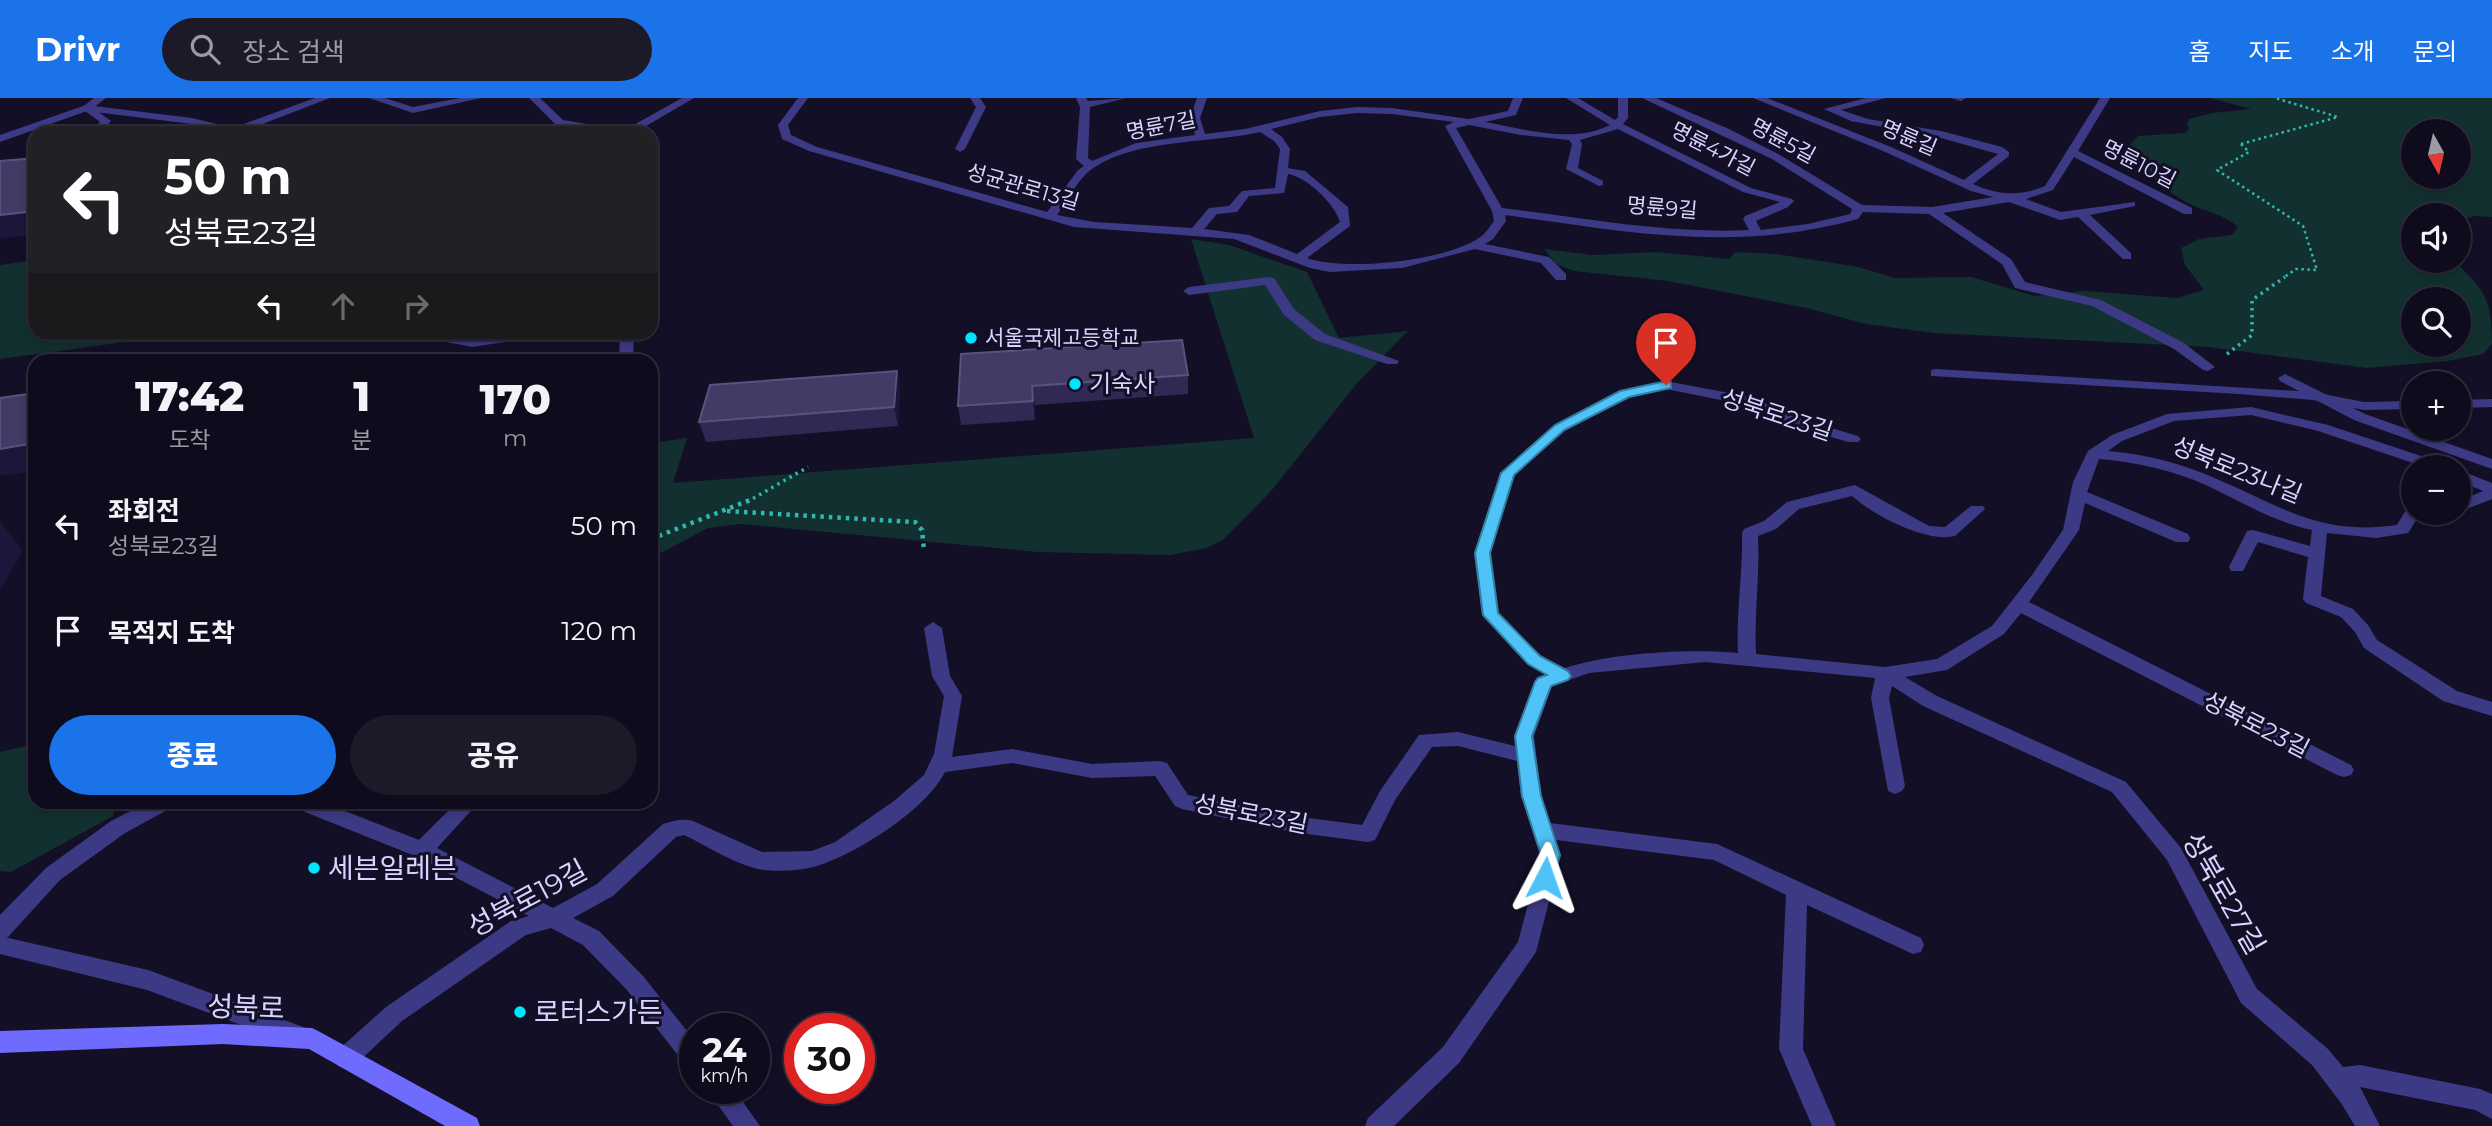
<!DOCTYPE html>
<html lang="ko">
<head>
<meta charset="utf-8">
<style>
  body { margin:0; font-family:Montserrat,"Noto Sans KR",sans-serif; background:#1c1929; color:#f1f3f6; height:100vh; display:flex; flex-direction:column; font-size:26px; white-space:nowrap }
  * { box-sizing:border-box; margin:0 }
  p { font-size:23px; color:#9b9ba3 }
  .icon { flex:none; width:38px; height:38px; fill:none; stroke:currentColor; stroke-width:2; stroke-linecap:round; stroke-linejoin:round }
  .map { position:relative; flex:1; overflow:hidden }
  .sheet { position:absolute; left:28px; top:256px; width:630px; height:455px; display:flex; flex-direction:column; background:#0e0b1c; border-radius:21px; box-shadow:0 4px 10px #0003,0 0 0 2px #2e2b3b }
  .sheet>* { flex:none }
  .top-card { position:absolute; left:28px; top:28px; width:630px; height:214px; border-radius:21px; box-shadow:0 4px 10px #0003,0 0 0 2px #2e2b3b; background:#202124; color:#fff; overflow:hidden }
  .needle { width:46px; rotate:172deg }
  .fabs { position:absolute; left:2401px; top:21px; display:grid; gap:14px }
  .fabs a { display:grid; place-items:center; width:70px; height:70px; border-radius:50%; background:#0e0b1c; box-shadow:0 4px 10px #0003,0 0 0 2px #2e2b3b; font-size:35px }
  .speed { position:absolute; left:679px; top:915px; display:flex; gap:14px; font-size:35px; font-weight:700; text-align:center }
  .speed>* { display:grid; place-content:center; width:91px; height:91px; border-radius:50%; background:#0e0b1c; box-shadow:0 4px 10px #0003,0 0 0 2px #2e2b3b; line-height:1 }
  .speed small { font-size:18px; font-weight:400 }
  .speed .limit { border:10px solid #d22; background:#fff; color:#111 }
  .pin { position:absolute; display:grid; place-items:center; width:60px; height:60px; color:#fff; margin:-72px -30px; border-radius:50% 50% 50% 0; rotate:-45deg; box-shadow:0 0 7px #0007 }
  .pin .icon { rotate:45deg }
  .me { position:absolute; width:77px; margin:-38px; rotate:4deg; stroke-linejoin:round; filter:drop-shadow(0 0 5px #0008) }
  .turn { display:flex; align-items:center; gap:24px; height:147px; padding:0 21px; font-size:32px }
  .turn .icon { width:91px; height:91px; stroke-width:2.5 }
  .turn b { display:block; font-size:49px; line-height:60px }
  .lanes { display:flex; align-items:center; height:66px; padding:0 21px; background:#0003; justify-content:center; gap:35px; direction:ltr }
  .lanes .off { opacity:.35 }
  .eta { display:flex; justify-content:space-evenly; align-items:center; height:119px; text-align:center }
  .eta b { font-size:42px; font-weight:800; line-height:49px }
  .button { display:flex; gap:14px; margin-top:auto; padding:14px 21px }
  .button a { flex:1; height:80px; border-radius:42px; background:#1a73e8; color:#fff; font-size:28px; font-weight:800; line-height:80px; text-align:center }
  .button a+a { background:#1c1929; color:#f1f3f6 }
  ul { padding:0; list-style:none }
  li { display:flex; align-items:center; gap:21px; height:105px; padding:0 21px }
  li div { flex:1 }
  li b { display:block; font-size:26px }
  li em { font-style:normal }
  header { display:flex; align-items:center; gap:42px; box-sizing:border-box; height:98px; padding:0 35px; background:#1a73e8; color:#fff }
  header strong { font-size:33px }
  nav { display:flex; gap:38px; margin-inline-start:auto; font-size:24px }
  .search { width:490px; height:63px; background:#1c1929; display:flex; align-items:center; gap:18px; box-sizing:border-box; padding:0 24px; border-radius:38px; color:#9b9ba3; font-size:26px }
  .map>svg:first-child { display:block }
  .green { fill:#12302f; fill-rule:evenodd }
  .lines { fill:none; stroke-linecap:round; stroke-linejoin:round }
  .path-far2 { stroke:#2fb8b0; stroke-width:2.5; stroke-dasharray:2.5 3.5; stroke-linecap:butt }
  .path-far1 { stroke:#2fb8b0; stroke-width:3.5; stroke-dasharray:2.5 4.5; stroke-linecap:butt }
  .path { stroke:#2fb8b0; stroke-width:4.5; stroke-dasharray:3.5 5; stroke-linecap:butt }
  .service { fill:#3d3a85; fill-rule:evenodd }
  .minor { fill:#3d3a85; fill-rule:evenodd }
  .tertiary { fill:#3d3a85; fill-rule:evenodd }
  .secondary { fill:#6f6bff; fill-rule:evenodd }
  .wall { fill:#312854 }
  .shaded-wall { fill:#1d163a }
  .building { fill:#433a66; stroke:#5a527e; stroke-width:2 }
  .route { fill:#4fc3f7; stroke:#337fa1; stroke-width:2 }
  .poi-dot { fill:#00e5ff; stroke:#130f26; stroke-width:2.5 }
  .labels { text-anchor:middle; stroke-width:6; stroke-linejoin:round; paint-order:stroke }
  .far-street-label { font-size:21px; fill:#d9d4ff; stroke:#130f26 }
  .far-poi-label { font-size:21px; fill:#d9d4ff; stroke:#130f26; text-anchor:start }
  .poi-label { font-size:24px; fill:#d9d4ff; stroke:#130f26; text-anchor:start }
  .street-label { font-size:24px; fill:#d9d4ff; stroke:#130f26 }
  .near-poi-label { font-size:28px; fill:#d9d4ff; stroke:#130f26; text-anchor:start }
  .near-street-label { font-size:28px; fill:#d9d4ff; stroke:#130f26 }
</style>
</head>
<body>
<header>
<strong>Drivr</strong>
<div class="search"><svg class="icon" aria-label="search" viewBox="0 0 24 24"><circle cx="10" cy="10" r="6"/><path d="M15 15l6 6"/></svg>장소 검색</div>
<nav><a>홈</a><a>지도</a><a>소개</a><a>문의</a></nav>
</header>
<div class="map">
<svg width="2492" height="1028" viewBox="0 0 2492 1028">
  <rect width="100%" height="100%" fill="#130f26"/>
  <g class="green">
    <path d="M2210 0H2492V119L2474 118 2459 123V117H2413V163H2455C2486 195 2492 201 2492 246L2483 256 2448 263 2367 270 2208 249 1934 235 1866 226 1807 210 1668 183 1574 173 1556 166 1544 151 1592 157 1657 154 1729 161 1735 154 1776 156 1858 169 1894 180 1971 179 2034 198 2085 193 2177 200 2204 192 2185 167 2181 150 2199 141 2232 137 2238 129C2223 116 2206 114 2188 105 2162 92 2145 72 2125 51L2138 38 2185 35 2189 31 2187 25 2189 21 2212 15 2251 11ZM2413 33H2459V79H2413ZM2413 201H2459V247H2413Z"/>
    <path d="M1191 141 1229 147 1307 174 1339 240 1408 233 1358 284 1272 392 1224 441 1207 450 1170 457 1038 454 741 426 708 430 651 460V345L687 340 673 385 1254 340Z"/>
    <path d="M35 162V234L191 235 0 261V167Z"/>
    <path d="M35 646V704H117L113 718 11 774 0 773V654Z"/>
  </g>
  <g class="lines">
    <g class="path-far2">
      <path d="M2241 46 2338 19 2275 0"/>
      <path d="M2241 46 2249 54 2217 72 2303 128 2317 172 2296 171 2283 180"/>
    </g>
    <g class="path-far1">
      <path d="M2227 256 2252 237V202L2285 179"/>
      <path d="M747 404 808 369"/>
    </g>
    <g class="path">
      <path d="M727 413 915 424 922 432 924 452"/>
      <path d="M651 441 750 402"/>
    </g>
    <g class="service">
      <path d="M1936 271 2313 294 2364 304 2413 303V311L2364 312 2313 302 2239 296 1931 278V272Z"/>
      <path d="M2492 301V309L2459 310V302Z"/>
    </g>
    <g class="minor">
      <path d="M94 0H106L93 10 111 23 101 35H90L100 24 81 10Z"/>
      <path d="M369 0H385L413 9 460 0H481L413 15Z"/>
      <path d="M529 0H540L563 22 617 31 630 29 682 0H694L634 35H603L556 27Z"/>
      <path d="M798 0H808L788 27 791 37 817 49 1047 114 1078 72 1084 68 1076 61 1080 9 1076 0H1086L1088 3 1127 0 1090 9 1088 60 1092 63 1136 45 1195 37 1190 20 1197 0H1207L1200 20 1205 36 1245 31 1320 13 1357 9 1392 10 1469 21 1508 13 1513 0H1523L1516 17 1485 24C1524 31 1573 46 1610 27L1566 0H1578L1615 22 1618 19V0H1628V20L1623 26 1751 90 1792 101 1794 103 1788 109 1756 123 1761 132 1808 126 1850 116 1852 111 1772 61 1642 0H1656L1729 31 1780 57 1862 107 1932 109 1993 99 1971 93 1883 53 1753 0H1767L1891 49 1964 82 1998 56 1941 40 1851 23 1824 11 1866 0H1886L1841 12 1868 21 1941 33 2002 49 2009 54V58L1973 86C1997 97 2020 99 2045 88L2100 0H2110L2078 53 2192 110V116H2184L2074 59 2053 92 2026 101 2061 114 2135 104V108L2090 117 2131 155V161H2123L2078 119 2060 122 2009 104 1943 115 2011 161 2025 184 2101 202 2184 245 2215 269 2208 273 2203 272 2174 251 2092 208 2015 190 2002 166 1929 116 1863 114 1858 121C1733 155 1630 134 1505 117L1506 123 1493 141 1485 146 1549 159 1566 176V182H1556L1541 165 1475 151 1402 170 1330 174 1310 170 1234 141 1074 129 809 53 782 41 778 27ZM1357 15 1392 16 1454 24 1445 28 1492 113 1494 123C1491 127 1488 132 1484 136 1454 163 1345 174 1307 160L1350 128 1348 109 1305 73 1288 70 1290 51 1282 39 1271 31 1320 19ZM1469 27 1521 37 1569 42 1572 46 1566 71 1599 88 1603 87V83L1578 70 1582 46 1580 42 1618 31 1743 94 1780 104 1745 118 1743 121 1749 132C1666 136 1584 120 1502 110L1456 30ZM1260 34 1274 43 1280 51 1275 90 1242 93 1229 108 1209 110 1192 130 1094 124 1057 117C1066 104 1075 87 1086 76 1126 40 1210 46 1260 34ZM1288 76C1307 79 1335 106 1340 124L1297 156 1249 137 1204 131 1217 116 1237 114 1249 98 1284 95Z"/>
      <path d="M970 0H980L986 9 965 51 960 54 955 51 976 9Z"/>
      <path d="M1950 0H1966L1961 3Z"/>
      <path d="M1269 179 1274 180 1294 211 1325 236 1399 263 1397 266H1387L1315 242 1284 217 1265 187 1189 197 1183 193 1189 189Z"/>
      <path d="M435 234H449L472 241 514 234H550L544 238 472 249 436 242Z"/>
      <path d="M620 234H634L633 262H619Z"/>
      <path d="M2285 276 2365 316 2492 361V371L2354 322 2280 283 2278 280Z"/>
      <path d="M1666 283 1755 300 1788 317 1858 338 1861 341 1858 344H1848L1778 323 1746 307 1666 291 1630 299 1565 333 1515 377 1490 455 1499 515 1540 558 1565 570C1609 555 1691 550 1738 555 1736 514 1743 475 1742 435L1744 431 1764 423 1787 404 1855 387 1929 428 1945 429 1971 408H1983L1985 411 1955 438C1926 445 1873 417 1852 398L1799 411 1776 431 1758 438C1760 478 1754 516 1756 556L1885 569 1937 561 1992 528 2032 477 2063 432 2073 384 2088 353 2112 337 2167 316 2251 309 2328 327 2445 366 2448 369H2425L2318 333 2251 317 2174 323 2122 343 2108 353C2146 356 2183 366 2217 381 2282 409 2321 438 2397 427L2407 410 2413 409V415H2421L2408 435 2376 440 2327 435 2321 498 2353 511 2368 527 2377 542 2457 593 2492 604V618L2443 603 2364 550 2355 534 2341 519 2306 505 2303 501 2308 459 2258 444 2243 473H2231L2229 469 2247 433 2253 432 2310 448 2312 432C2274 424 2242 404 2208 388 2173 372 2136 364 2099 361L2087 394 2188 436 2190 440 2188 444H2176L2085 405 2079 432 2029 504 2351 667 2354 672 2351 677 2344 679 2337 677 2021 515 2004 536 1947 572 1905 579 1937 598 2126 684 2181 750 2257 891 2328 951 2343 969 2360 967 2480 991 2492 996V1021L2475 1012 2360 989 2380 1028H2355L2341 1005 2312 967 2241 905 2167 762 2112 694 1923 608 1892 588 1889 600 1905 688 1902 693 1895 696 1888 693 1871 600 1875 580 1705 564 1589 575 1552 588 1534 638 1541 698 1550 725 1717 746 1921 840 1924 847 1921 854 1913 856 1807 807 1803 951 1836 1028H1812L1779 951 1786 797 1714 762 1556 742 1561 757 1536 854 1459 965 1394 1028H1365L1368 1020 1443 949 1518 844 1541 757 1521 698 1517 663 1458 648 1432 649 1395 702 1375 742 1368 744 1293 734 1182 711 1175 708 1155 678 1092 680 1012 665 945 674C926 712 856 756 817 768 802 773 773 774 758 771 733 765 707 748 684 737L676 739 613 798 573 820 599 833 643 878 695 943V972L687 969 627 892 583 847 551 830 526 837 402 923 354 968 346 971 338 968 334 960 338 952 386 909 511 823 529 818 415 758 295 710 292 704H322L419 742 457 704H479L437 750 553 810 597 786 663 726C673 723 683 720 693 723L762 754 812 753 835 744 894 703 924 677 934 656 944 598 932 578 924 530 933 524 942 530 950 578 962 598 952 659 1012 651 1092 666 1160 663 1167 665 1188 697 1293 718 1362 727 1380 693 1419 637 1458 634 1515 648 1514 638 1535 584 1537 579 1546 576 1528 566 1482 517 1474 455 1500 375 1555 327 1620 293Z"/>
      <path d="M2459 372 2492 385V401L2459 414V403L2483 393 2459 383Z"/>
      <path d="M148 704H174L171 710 125 735 60 782 8 839 0 841V817L46 770 111 723Z"/>
      <path d="M706 990H733L760 1028H733Z"/>
    </g>
    <g class="tertiary">
      <path d="M315 0H330L239 35 192 26 87 13 0 44V37L86 7 192 20 233 30Z"/>
      <path d="M0 838 148 872 306 930 310 937 306 944 298 948 147 892 0 856Z"/>
    </g>
    <path class="secondary" d="M223 926 312 930 320 934 477 1020 480 1028H445L309 951 223 946 0 955V933Z"/>
  </g>
  <g class="wall">
    <path d="M961 256 1188 277V296L1035 307V322L961 327 958 308Z"/>
    <path d="M900 292 898 328 706 344 699 324Z"/>
  </g>
  <g class="shaded-wall">
    <path d="M35 113V137L0 140V117Z"/>
    <path d="M897 273 900 292 898 328 894 309Z"/>
    <path d="M1032 288 1035 307V322L1033 303Z"/>
    <path d="M35 345V373L0 378V351Z"/>
    <path d="M0 423 23 453 0 491Z"/>
  </g>
  <g class="building">
    <path d="M35 60V113L0 117V63Z"/>
    <path d="M1182 242 1188 277 1032 288 1033 303 958 308 961 256Z"/>
    <path d="M897 273 894 309 699 324 710 287Z"/>
    <path d="M35 295V345L0 351V300Z"/>
  </g>
  <path class="route" d="M1666 283 1671 284V290L1629 299 1564 332 1514 377 1490 455 1498 515 1540 558 1568 573 1571 578 1568 582 1551 588 1532 638 1541 698 1560 757 1552 785 1545 788 1538 785 1535 780 1541 757 1522 698 1515 638 1535 584 1538 580 1547 577 1528 566 1483 517 1475 455 1501 375 1555 327 1620 293Z"/>
  <g class="poi-dot">
    <circle cx="971" cy="240" r="7"/>
    <circle cx="1075" cy="286" r="7"/>
    <circle cx="314" cy="770" r="7"/>
    <circle cx="520" cy="914" r="7"/>
  </g>
  <g class="labels">
    <g class="far-street-label">
      <text transform="translate(1161 28) rotate(-11)" y="7">명륜7길</text>
      <text transform="translate(1909 40) rotate(23)" y="7">명륜길</text>
      <text transform="translate(1783 43) rotate(28)" y="7">명륜5길</text>
      <text transform="translate(1713 51) rotate(27)" y="7">명륜4가길</text>
      <text transform="translate(2139 66) rotate(27)" y="7">명륜10길</text>
      <text transform="translate(1023 89) rotate(16)" y="7">성균관로13길</text>
      <text transform="translate(1662 110) rotate(5)" y="7">명륜9길</text>
    </g>
    <g class="far-poi-label">
      <text x="985" y="247">서울국제고등학교</text>
    </g>
    <g class="poi-label">
      <text x="1089" y="294">기숙사</text>
    </g>
    <g class="street-label">
      <text transform="translate(1777 317) rotate(18)" y="8">성북로23길</text>
      <text transform="translate(2237 372) rotate(22)" y="8">성북로23나길</text>
      <text transform="translate(2256 627) rotate(27)" y="8">성북로23길</text>
      <text transform="translate(1251 716) rotate(11)" y="8">성북로23길</text>
    </g>
    <g class="near-poi-label">
      <text x="328" y="780">세븐일레븐</text>
      <text x="534" y="924">로터스가든</text>
    </g>
    <g class="near-street-label">
      <text transform="translate(2224 795) rotate(60)" y="10">성북로27길</text>
      <text transform="translate(527 800) rotate(-28)" y="10">성북로19길</text>
      <text transform="translate(246 909) rotate(2)" y="10">성북로</text>
    </g>
  </g>
</svg>
<div class="fabs">
<a><svg class="needle" viewBox="-14 -14 28 28"><path d="M0-13l5 13h-10z" fill="#e53935"/><path d="M0 13l5-13h-10z" fill="#9b9ba3"/></svg></a>
<a><svg class="icon" aria-label="sound" viewBox="0 0 24 24"><path d="M4 9h4l5-4v14l-5-4H4zM17 9q2 3 0 6"/></svg></a>
<a><svg class="icon" aria-label="search" viewBox="0 0 24 24"><circle cx="10" cy="10" r="6"/><path d="M15 15l6 6"/></svg></a>
<a>+</a>
<a>−</a>
</div>
<div class="speed"><div>24<small>km/h</small></div><div class="limit">30</div></div>
<div class="pin" style="left:1666px;top:287px;background:#d93025"><svg class="icon" aria-label="arrive" viewBox="0 0 24 24"><path d="M6 21V4h12l-3 4 3 4H6"/></svg></div>
<svg class="me" style="left:1545px;top:780px" viewBox="-20 -20 40 40"><path d="M0-17L14 15 0 8-14 15z" fill="#4fc3f7" stroke="#fff" stroke-width="4"/></svg>
<div class="top-card">
<div class="turn"><svg class="icon" aria-label="left" viewBox="0 0 24 24"><path d="M17 20v-9H6M10 6l-5 5 5 5"/></svg><div><b>50 m</b>성북로23길</div></div>
<div class="lanes"><svg class="icon" aria-label="left" viewBox="0 0 24 24"><path d="M17 20v-9H6M10 6l-5 5 5 5"/></svg><svg class="icon off" aria-label="ahead" viewBox="0 0 24 24"><path d="M12 20V5M6 11l6-6 6 6"/></svg><svg class="icon off" aria-label="right" viewBox="0 0 24 24"><path d="M7 20v-9h11M14 6l5 5-5 5"/></svg></div>
</div>
<section class="sheet">
<div class="eta">
<div><b>17:42</b><p>도착</p></div>
<div><b>1</b><p>분</p></div>
<div><b>170</b><p>m</p></div>
</div>
<ul>
<li><svg class="icon" aria-label="left" viewBox="0 0 24 24"><path d="M17 20v-9H6M10 6l-5 5 5 5"/></svg><div><b>좌회전</b><p>성북로23길</p></div><em>50 m</em></li>
<li><svg class="icon" aria-label="arrive" viewBox="0 0 24 24"><path d="M6 21V4h12l-3 4 3 4H6"/></svg><div><b>목적지 도착</b></div><em>120 m</em></li>
</ul>
<div class="button"><a>종료</a><a>공유</a></div>
</section>
</div>
</body>
</html>
